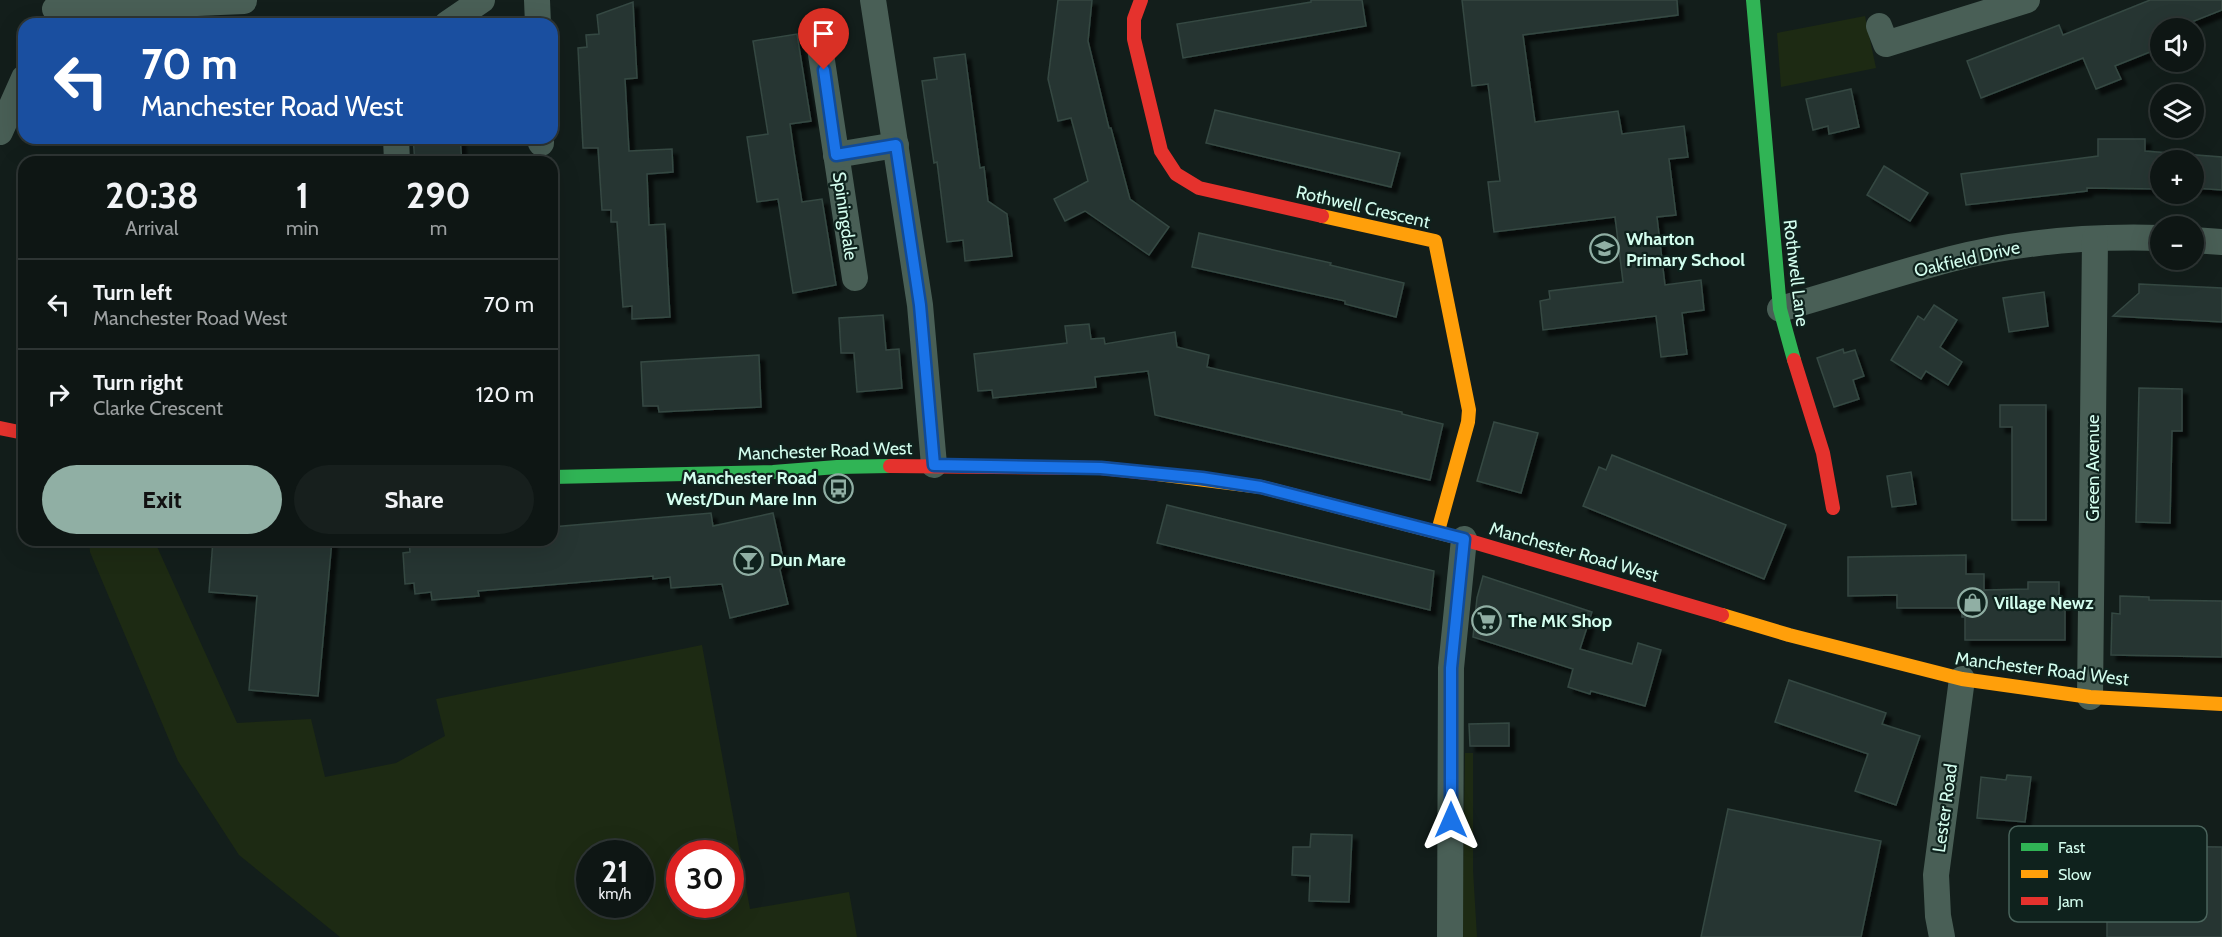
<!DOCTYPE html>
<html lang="en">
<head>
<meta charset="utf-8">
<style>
  body { margin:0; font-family:Cabin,sans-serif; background:#171f1d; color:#f1f3f6; height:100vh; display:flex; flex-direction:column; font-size:22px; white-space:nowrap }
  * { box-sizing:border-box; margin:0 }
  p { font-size:20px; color:#9b9fa0 }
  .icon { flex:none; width:33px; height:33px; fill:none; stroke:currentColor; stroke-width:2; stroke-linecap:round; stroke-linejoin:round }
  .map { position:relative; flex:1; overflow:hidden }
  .sheet { position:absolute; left:18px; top:156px; width:540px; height:390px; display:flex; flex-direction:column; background:#0e1614; border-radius:18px; box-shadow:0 6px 24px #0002,0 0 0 2px #2e3534 }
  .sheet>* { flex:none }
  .banner { position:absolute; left:18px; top:18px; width:540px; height:126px; border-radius:18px; box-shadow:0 6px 24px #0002,0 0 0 2px #2e3534; background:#1a4fa0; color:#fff; overflow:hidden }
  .fabs { position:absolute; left:2150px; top:18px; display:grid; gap:12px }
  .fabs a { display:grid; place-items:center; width:54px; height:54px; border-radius:50%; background:#0e1614; box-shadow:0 6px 24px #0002,0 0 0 2px #2e3534; font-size:30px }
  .speed { position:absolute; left:576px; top:840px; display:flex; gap:12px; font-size:30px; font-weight:700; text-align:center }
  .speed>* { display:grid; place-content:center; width:78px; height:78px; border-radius:50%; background:#0e1614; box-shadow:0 6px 24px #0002,0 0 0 2px #2e3534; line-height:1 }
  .speed small { font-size:15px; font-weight:400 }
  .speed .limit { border:9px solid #d22; background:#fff; color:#111 }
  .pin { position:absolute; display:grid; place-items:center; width:51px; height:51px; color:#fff; margin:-62px -26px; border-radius:50% 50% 50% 0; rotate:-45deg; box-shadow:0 0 6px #0007 }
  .pin .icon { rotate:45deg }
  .me { position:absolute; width:66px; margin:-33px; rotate:0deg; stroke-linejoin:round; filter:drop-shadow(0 0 4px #0008) }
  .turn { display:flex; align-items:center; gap:21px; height:126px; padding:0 24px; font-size:27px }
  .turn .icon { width:78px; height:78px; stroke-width:2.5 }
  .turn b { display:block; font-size:42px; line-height:51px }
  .eta { display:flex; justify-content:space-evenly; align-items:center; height:102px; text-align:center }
  .eta b { font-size:36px; font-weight:700; line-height:42px }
  .cta { display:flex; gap:12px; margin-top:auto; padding:12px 24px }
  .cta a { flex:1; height:69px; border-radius:36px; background:#90afa4; color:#111; font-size:24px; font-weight:700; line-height:69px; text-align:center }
  .cta a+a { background:#171f1d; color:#f1f3f6 }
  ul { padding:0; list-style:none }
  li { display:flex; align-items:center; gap:18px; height:90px; padding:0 24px; border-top:2px solid #2e3534 }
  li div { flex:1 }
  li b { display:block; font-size:22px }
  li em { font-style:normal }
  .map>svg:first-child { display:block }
  .green { fill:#1d2a13; fill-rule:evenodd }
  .building { fill:#283632; stroke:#354843; stroke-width:1.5; filter:url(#shadow) }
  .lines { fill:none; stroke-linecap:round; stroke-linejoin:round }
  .street { stroke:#495f56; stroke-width:26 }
  .fast { stroke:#30b455; stroke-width:14 }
  .slow { stroke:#ff9f0a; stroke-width:14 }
  .jam { stroke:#e5322d; stroke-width:14 }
  .route-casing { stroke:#114b97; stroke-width:15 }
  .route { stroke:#1a73e8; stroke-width:10 }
  .labels { text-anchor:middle; stroke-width:4.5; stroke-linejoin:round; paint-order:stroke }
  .street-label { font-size:18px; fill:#d3fdee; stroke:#0f221d }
  .poi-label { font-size:18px; font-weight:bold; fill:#d3fdee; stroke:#0f221d; text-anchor:start }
  .key { fill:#0f221d; stroke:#4a645c; stroke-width:1.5 }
  .key-label { font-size:16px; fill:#d3fdee }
</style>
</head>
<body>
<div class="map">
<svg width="2222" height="937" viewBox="0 0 2222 937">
  <defs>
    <filter id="shadow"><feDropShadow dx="5.5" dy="5.5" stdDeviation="1.5" flood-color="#0009"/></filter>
  </defs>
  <rect width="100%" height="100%" fill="#131e1b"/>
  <g class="green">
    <path d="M1865 16 1876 68 1781 87 1777 33Z"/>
    <path d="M89 540H154L237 723 311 719 325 777 396 763 445 736 436 699 702 645 750 909 849 892 857 937H340L239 855 178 761 90 552ZM590 854H640V904H590ZM680 854H730V904H680Z"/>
    <path d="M1465 753H1473V870L1477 937H1462Z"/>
  </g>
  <g class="building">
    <path d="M1058 0H1092L1088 41 1109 128H1111L1130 199 1169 227 1149 255 1085 211 1065 221 1054 199 1088 181 1071 118 1058 121 1048 79Z"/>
    <path d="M1311 0H1362L1366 26 1183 58 1177 24 1311 2Z"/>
    <path d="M1462 0H1677L1678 15 1523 35 1535 122 1618 111 1622 134 1684 126 1688 157 1669 159 1676 215 1657 217 1665 285 1701 280 1704 310 1682 313 1687 354 1661 357 1656 316 1543 330 1540 301 1550 299 1549 291 1623 282 1615 217 1494 232 1488 182 1500 181 1488 84 1472 86Z"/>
    <path d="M2150 0H2222V10L2189 23 2192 28H2160V48L2115 66 2121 79 2096 89 2083 58 1981 98 1967 61 2059 25 2063 35Z"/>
    <path d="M633 2 637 78 625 79 629 151 672 149 673 172 647 174 649 225 665 224 670 317 632 319V306L623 307 617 222H611V210H602L598 148H583L578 48 587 47 586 35 599 34 597 15Z"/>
    <path d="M797 34 811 121 790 124 794 152 802 202 822 199 836 285 793 293 778 199 757 202 747 137 768 134 753 41Z"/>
    <path d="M965 54 980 168 984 167 988 201 1007 214 1012 256 965 261 963 240 947 242 937 162 934 163 922 81 937 79 934 58Z"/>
    <path d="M1851 89 1859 127 1829 134 1828 126 1813 130 1806 99Z"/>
    <path d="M1215 110 1400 153 1391 187 1206 143Z"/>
    <path d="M413 138H460L462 162H415Z"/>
    <path d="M2098 139H2145V151L2222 157V190L2193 188V160H2160V185H2158V189L2087 188V191L1966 205 1961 174 2098 156Z"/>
    <path d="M1884 166 1928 193 1910 221 1867 195Z"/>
    <path d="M1199 233 1331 263 1330 265 1404 283 1396 317 1345 304V301L1192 267Z"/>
    <path d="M2139 284 2222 288V322L2113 316 2139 293Z"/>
    <path d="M2044 292 2048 326 2009 332 2003 298Z"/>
    <path d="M1934 305 1957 320 1940 347 1962 362 1948 385 1926 371 1921 379 1891 360 1918 316 1924 320Z"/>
    <path d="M883 315 886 350 899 349 902 388 857 392 854 353H841L839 318Z"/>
    <path d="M1089 324 1091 339 1104 338 1105 344 1175 332 1177 347 1209 355 1207 367 1402 412V414L1443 424 1430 480 1155 415 1148 371 1095 377 1096 387 993 398 992 390 978 391 974 354 1067 343 1065 326Z"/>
    <path d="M1843 349 1844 353 1855 350 1864 376 1853 380 1859 399 1834 407 1817 358Z"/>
    <path d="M759 355 761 407 659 412 658 406H643L641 362Z"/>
    <path d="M2139 388 2182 389V431H2172L2170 523 2136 522Z"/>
    <path d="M2000 405H2046V520H2012V427H2000Z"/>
    <path d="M1494 422 1538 433 1521 493 1477 481Z"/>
    <path d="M1612 455 1786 525 1764 579 1583 506 1599 467 1606 470Z"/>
    <path d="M1911 472 1916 504 1892 507 1887 476Z"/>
    <path d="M1167 505 1434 571 1430 610 1157 543Z"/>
    <path d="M711 513 713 526 773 513 784 563 780 570 788 604 730 618 722 584 671 588 670 577 653 579V576L478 591 479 596 432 600 431 592 415 594 414 583 405 584 403 553 410 552 409 540H552V527Z"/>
    <path d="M213 540H332L318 696 249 690 257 596 209 592Z"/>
    <path d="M1966 555V574H1984V590L2028 589V582H2059V602H2065V640H1965V617H1962V608H1897V595L1848 596V557Z"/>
    <path d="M1483 576 1592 612 1580 649 1632 664 1638 643 1661 650 1645 706 1591 691 1590 694 1568 687 1573 669 1473 637 1477 598Z"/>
    <path d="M2120 596 2149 597V600L2222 601V657L2111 655 2112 613 2120 614Z"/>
    <path d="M1789 680 1886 713 1882 724 1920 736 1896 805 1855 791 1868 754 1775 722Z"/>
    <path d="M1509 723V746H1470L1469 724Z"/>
    <path d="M2007 775 2031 777 2025 822 1977 818 1981 777 2006 780Z"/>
    <path d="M1728 809 1881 841 1861 937H1701Z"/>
    <path d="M1311 834 1352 835 1349 902 1309 901 1310 876 1292 875 1293 847H1310Z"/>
    <path d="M2147 846 2222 847V937H2107V885H2147Z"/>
  </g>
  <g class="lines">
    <g class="street">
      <path d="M537 0 538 24"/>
      <path d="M873 0 920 305 934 465"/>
      <path d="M55 9 244 1"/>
      <path d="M447 24 482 0"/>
      <path d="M1879 26 1886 44 2027 0"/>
      <path d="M817 28 855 278"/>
      <path d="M0 132 24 78"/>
      <path d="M396 138 397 162"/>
      <path d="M541 138V143"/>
      <path d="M836 155 896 145"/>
      <path d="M2193 240 2222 242"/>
      <path d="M1780 309C1837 293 1894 274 1951 259 2018 242 2091 236 2160 238"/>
      <path d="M2090 697 2095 239"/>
      <path d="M1450 937 1451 668 1464 539"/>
      <path d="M1942 937 1938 916 1936 875 1962 679"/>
    </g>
    <g class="fast">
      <path d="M1753 0 1780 309 1794 360"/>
      <path d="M552 477 773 472 837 467 890 466"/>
    </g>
    <g class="slow">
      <path d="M1322 216 1435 241 1469 410 1468 422 1438 531"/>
      <path d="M1157 474 1261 487 1463 539"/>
      <path d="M1722 615 1789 635 1962 679 2090 697 2222 704"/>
    </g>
    <g class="jam">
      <path d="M1141 0 1134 19V39L1161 151 1176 174 1199 188 1322 216"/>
      <path d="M1794 360 1823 453 1833 508"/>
      <path d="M0 428 24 433"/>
      <path d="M890 466 1101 468 1157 474"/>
      <path d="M1463 539 1722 615"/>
    </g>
  </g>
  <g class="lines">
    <defs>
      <path id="route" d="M824 70 836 155 896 145 920 305 934 465 1101 468 1202 478 1261 487 1464 539 1451 668V820"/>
    </defs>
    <use href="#route" class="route-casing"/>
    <use href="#route" class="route"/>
  </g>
  <defs>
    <symbol id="school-ring" viewBox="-11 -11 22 22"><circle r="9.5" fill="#0f221d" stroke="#90afa4" stroke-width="1.5"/><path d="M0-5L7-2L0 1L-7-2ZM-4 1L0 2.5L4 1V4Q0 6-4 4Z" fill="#90afa4"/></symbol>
    <symbol id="bus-ring" viewBox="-11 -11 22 22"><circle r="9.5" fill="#0f221d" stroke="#90afa4" stroke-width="1.5"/><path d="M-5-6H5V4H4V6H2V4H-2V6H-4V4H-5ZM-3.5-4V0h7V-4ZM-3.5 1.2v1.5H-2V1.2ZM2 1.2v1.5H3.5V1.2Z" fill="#90afa4"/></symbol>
    <symbol id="bar-ring" viewBox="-11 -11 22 22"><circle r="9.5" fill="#0f221d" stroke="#90afa4" stroke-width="1.5"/><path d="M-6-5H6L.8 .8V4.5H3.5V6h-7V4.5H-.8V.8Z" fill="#90afa4"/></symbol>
    <symbol id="shop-ring" viewBox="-11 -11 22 22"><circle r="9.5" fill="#0f221d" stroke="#90afa4" stroke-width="1.5"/><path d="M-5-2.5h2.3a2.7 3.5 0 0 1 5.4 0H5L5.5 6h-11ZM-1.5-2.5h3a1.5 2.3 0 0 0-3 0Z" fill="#90afa4"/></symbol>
    <symbol id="supermarket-ring" viewBox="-11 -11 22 22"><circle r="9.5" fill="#0f221d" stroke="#90afa4" stroke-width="1.5"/><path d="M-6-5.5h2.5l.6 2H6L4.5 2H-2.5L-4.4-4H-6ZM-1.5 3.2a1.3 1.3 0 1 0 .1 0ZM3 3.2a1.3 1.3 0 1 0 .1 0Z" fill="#90afa4"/></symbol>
  </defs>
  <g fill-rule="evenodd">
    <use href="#school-ring" x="1588" y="232" width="33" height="33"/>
    <use href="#bus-ring" x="822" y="472" width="33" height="33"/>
    <use href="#bar-ring" x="732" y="544" width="33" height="33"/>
    <use href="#shop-ring" x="1956" y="586" width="33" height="33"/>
    <use href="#supermarket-ring" x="1470" y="604" width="33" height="33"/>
  </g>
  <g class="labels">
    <g class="street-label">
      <text transform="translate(1363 207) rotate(13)" y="6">Rothwell Crescent</text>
      <text transform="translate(845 216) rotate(82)" y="6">Spiningdale</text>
      <text transform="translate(1967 259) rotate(-13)" y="6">Oakfield Drive</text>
      <text transform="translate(1796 273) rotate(83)" y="6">Rothwell Lane</text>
      <text transform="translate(825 451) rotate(-2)" y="6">Manchester Road West</text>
      <text transform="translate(2093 468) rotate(-90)" y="6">Green Avenue</text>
      <text transform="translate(1574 552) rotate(16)" y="6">Manchester Road West</text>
      <text transform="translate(2042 669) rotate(7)" y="6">Manchester Road West</text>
      <text transform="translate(1945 808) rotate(-82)" y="6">Lester Road</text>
    </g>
    <g class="poi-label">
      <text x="1626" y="245">Wharton<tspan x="1626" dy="21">Primary School</tspan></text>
      <text x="817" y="484" text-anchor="end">Manchester Road<tspan x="817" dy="21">West/Dun Mare Inn</tspan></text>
      <text x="770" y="566">Dun Mare</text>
      <text x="1994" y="609">Village Newz</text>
      <text x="1508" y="627">The MK Shop</text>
    </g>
  </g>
  <rect x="2009" y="826" width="198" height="96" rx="9" class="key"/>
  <rect x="2021" y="843" width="27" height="8" fill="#30b455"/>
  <rect x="2021" y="870" width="27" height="8" fill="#ff9f0a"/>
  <rect x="2021" y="897" width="27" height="8" fill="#e5322d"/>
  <g class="key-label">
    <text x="2058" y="853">Fast</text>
    <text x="2058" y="880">Slow</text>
    <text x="2058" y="907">Jam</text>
  </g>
</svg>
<div class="fabs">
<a><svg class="icon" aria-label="sound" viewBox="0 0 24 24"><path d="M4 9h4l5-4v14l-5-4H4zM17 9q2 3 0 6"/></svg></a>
<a><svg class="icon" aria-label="layers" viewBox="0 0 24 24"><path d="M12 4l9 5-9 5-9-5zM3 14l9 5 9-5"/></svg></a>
<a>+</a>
<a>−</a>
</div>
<div class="speed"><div>21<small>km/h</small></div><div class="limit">30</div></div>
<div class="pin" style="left:824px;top:70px;background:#d93025"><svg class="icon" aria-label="arrive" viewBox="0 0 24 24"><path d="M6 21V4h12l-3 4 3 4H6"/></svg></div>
<svg class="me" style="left:1451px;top:820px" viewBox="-20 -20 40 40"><path d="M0-17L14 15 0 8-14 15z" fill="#1a73e8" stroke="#fff" stroke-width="4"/></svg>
<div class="banner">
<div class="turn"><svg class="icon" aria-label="left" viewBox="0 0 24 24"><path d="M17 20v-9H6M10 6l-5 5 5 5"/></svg><div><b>70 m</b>Manchester Road West</div></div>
</div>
<section class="sheet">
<div class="eta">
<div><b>20:38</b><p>Arrival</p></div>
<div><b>1</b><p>min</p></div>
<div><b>290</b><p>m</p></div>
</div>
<ul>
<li><svg class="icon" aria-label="left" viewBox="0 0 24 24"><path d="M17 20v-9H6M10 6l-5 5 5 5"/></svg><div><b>Turn left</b><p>Manchester Road West</p></div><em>70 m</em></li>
<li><svg class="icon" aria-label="right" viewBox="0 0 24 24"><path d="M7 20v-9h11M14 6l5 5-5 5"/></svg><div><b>Turn right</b><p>Clarke Crescent</p></div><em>120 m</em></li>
</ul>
<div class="cta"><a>Exit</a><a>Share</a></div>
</section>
</div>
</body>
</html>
